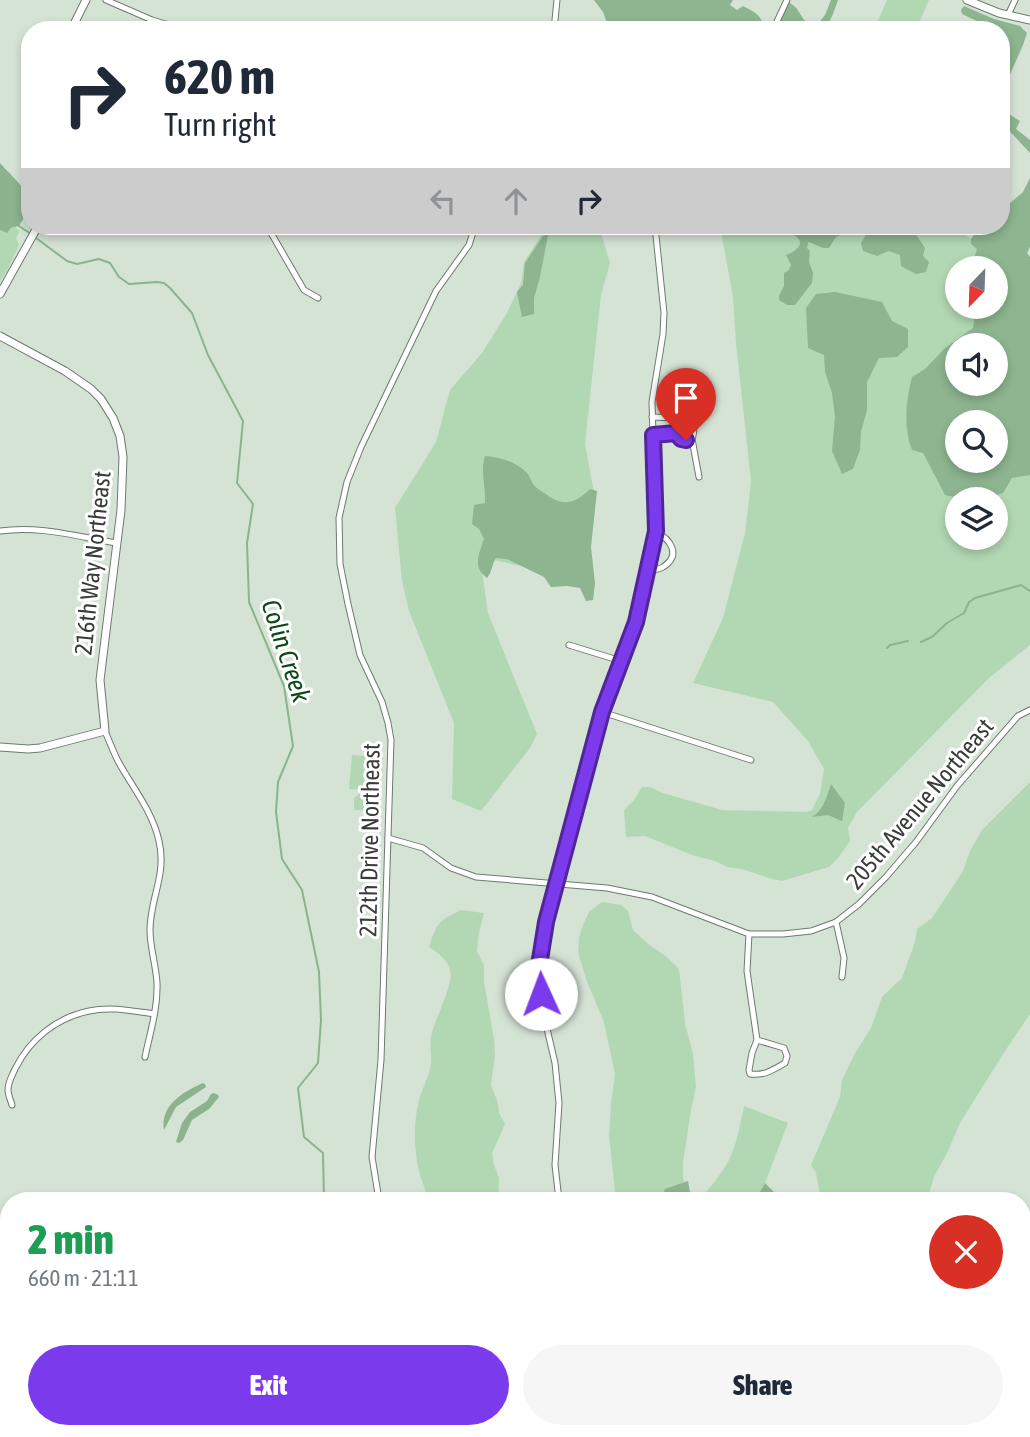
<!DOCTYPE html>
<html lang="en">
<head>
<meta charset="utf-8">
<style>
  body { margin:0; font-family:"Asap Condensed",sans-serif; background:#f6f6f7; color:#1f2937; height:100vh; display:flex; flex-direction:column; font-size:26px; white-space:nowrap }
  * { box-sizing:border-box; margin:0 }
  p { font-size:23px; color:#747a83 }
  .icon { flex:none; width:38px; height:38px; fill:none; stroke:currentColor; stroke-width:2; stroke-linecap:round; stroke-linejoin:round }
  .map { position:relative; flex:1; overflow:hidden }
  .panel { position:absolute; left:0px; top:1192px; width:1031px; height:247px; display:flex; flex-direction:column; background:#fff; border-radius:28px 28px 0 0; box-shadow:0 4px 10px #0003 }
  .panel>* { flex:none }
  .guide { position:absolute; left:21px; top:21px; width:989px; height:214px; border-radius:28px; box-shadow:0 4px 10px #0003; background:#fff; color:#1f2937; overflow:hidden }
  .needle { width:46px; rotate:203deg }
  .controls { position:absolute; left:945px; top:256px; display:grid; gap:14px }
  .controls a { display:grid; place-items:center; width:63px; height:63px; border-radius:50%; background:#fff; box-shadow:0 4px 10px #0003; font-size:35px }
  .pin { position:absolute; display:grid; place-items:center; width:60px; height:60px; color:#fff; margin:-72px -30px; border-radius:50% 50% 50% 0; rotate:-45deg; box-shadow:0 0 7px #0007 }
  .pin .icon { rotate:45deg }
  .me { position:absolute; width:77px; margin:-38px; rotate:358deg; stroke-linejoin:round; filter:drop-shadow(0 0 5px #0008) }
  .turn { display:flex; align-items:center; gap:24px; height:147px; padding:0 28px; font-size:32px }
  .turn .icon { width:91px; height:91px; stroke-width:2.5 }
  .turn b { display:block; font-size:49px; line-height:60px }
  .lanes { display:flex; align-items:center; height:66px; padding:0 28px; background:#0003; justify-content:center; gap:35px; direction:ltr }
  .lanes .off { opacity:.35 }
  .round { display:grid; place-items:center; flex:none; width:74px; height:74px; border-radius:37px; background:#f6f6f7 }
  .overview { display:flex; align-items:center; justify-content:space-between; height:119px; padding:0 28px }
  h1 { font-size:42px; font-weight:800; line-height:52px; color:#1e9e55 }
  .action { display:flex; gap:14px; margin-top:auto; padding:14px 28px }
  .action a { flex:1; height:80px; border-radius:42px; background:#7c3aed; color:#fff; font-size:28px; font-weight:800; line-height:80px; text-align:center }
  .action a+a { background:#f6f6f7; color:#1f2937 }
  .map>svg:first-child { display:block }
  .green { fill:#b2d8b3; fill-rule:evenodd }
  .forest { fill:#8db58f; fill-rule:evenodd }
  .water { fill:#8bb38d }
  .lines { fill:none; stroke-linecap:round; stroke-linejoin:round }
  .stream { stroke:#8bb38d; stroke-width:2 }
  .minor-casing { stroke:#6d7a6d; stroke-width:7 }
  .tertiary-casing { stroke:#6d7a6d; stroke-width:9 }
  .minor { stroke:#fff; stroke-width:5 }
  .tertiary { stroke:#fff; stroke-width:7 }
  .route-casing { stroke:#51269a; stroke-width:18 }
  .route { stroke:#7c3aed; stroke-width:12 }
  .labels { text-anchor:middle; stroke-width:6; stroke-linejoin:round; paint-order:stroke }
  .street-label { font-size:24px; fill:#383d38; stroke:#fff }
  .water-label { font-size:26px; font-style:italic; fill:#0d4918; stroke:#fff }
</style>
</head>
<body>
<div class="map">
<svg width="1030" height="1437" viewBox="0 0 1030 1437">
  <rect width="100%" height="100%" fill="#d5e3d5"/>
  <g class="green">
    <path d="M887 0H929L916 30H874Z"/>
    <path d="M547 226H599L610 263 601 295 585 444 594 492 539 570 480 557 488 613 537 734 530 748 481 811 452 799 454 723 409 611 402 581 395 508 436 442 450 390 482 353 507 313 521 283 524 262Z"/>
    <path d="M720 226H953L1030 281V645L989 678 857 812 848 828 850 841 838 858 829 867 782 881 772 879 742 869 727 867 715 861 692 855 645 836 626 837 624 810 634 800 642 787H650L663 793 722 810 806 812 812 810 820 794 824 769 808 741 773 702 693 683 723 618 745 533 751 482 736 343 733 297ZM957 268H996V306H957ZM957 345H996V383H957ZM957 422H996V460H957ZM957 499H996V537H957Z"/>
    <path d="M15 227 20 231 16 238 19 245 8 269 0 281V230L4 232Z"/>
    <path d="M352 755 383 757 380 791 349 789Z"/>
    <path d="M1030 782V1014L1005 1051 960 1123 948 1151 934 1177 927 1200H821L816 1173 811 1165 840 1097 842 1080 855 1053 871 1028 882 997 902 978 915 942 917 929 932 918 963 871 970 851 982 830Z"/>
    <path d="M363 793C378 797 380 802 370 813L365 810H355L354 808V798L359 794Z"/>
    <path d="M602 902 621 905 628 911 633 930 647 943 667 957 679 969 685 1023 693 1054 696 1087 691 1110 683 1163V1178L688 1191 704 1195C712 1185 721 1174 728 1162 737 1145 740 1124 744 1106L788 1123 765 1183 755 1200H616L609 1136 611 1104 615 1074 604 1022 587 982 578 952 579 937 583 925 589 912Z"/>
    <path d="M461 910 484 913 479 933 477 951 484 965V982L494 1039 495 1055 491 1085 498 1103 499 1113 505 1124 492 1153 494 1165 499 1178 498 1200H428C426 1191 423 1184 420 1175 414 1153 413 1127 418 1105 420 1093 427 1081 430 1069 433 1059 429 1047 431 1037 434 1019 454 986 450 970 447 959 438 953 429 947 437 923 438 921 461 910Z"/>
  </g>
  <g class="forest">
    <path d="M594 0H733L730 5 737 10 743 6C752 11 761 14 763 25L758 30H624L621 26 607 23 603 12Z"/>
    <path d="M831 0H838L833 14 825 30H790L780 22 789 2C790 3 797 8 797 9 805 20 802 23 818 24L825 15Z"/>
    <path d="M964 6 994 19 1020 26 1027 33 1023 45 1001 95V58L1007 48V39L1001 33V30H996L962 14 961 10Z"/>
    <path d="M1001 109 1020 121 1016 129 1030 140V153C1020 143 1012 132 1001 124Z"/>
    <path d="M1030 178V247L1027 253 1030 257V475L1012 478 1003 493C982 500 967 500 945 495L923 453 912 450C903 427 906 401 912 377L925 369 945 348 973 328 976 306H996V268H971L977 249 971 244V239L980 226H1001V211L1023 192ZM957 345H996V383H957ZM957 422H996V460H957Z"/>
    <path d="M874 226H886L892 228 904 227 917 236 925 248 923 256 929 262 926 272 916 274 901 266 900 255 889 251 877 256 863 251 861 243 869 230Z"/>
    <path d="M548 235 540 277 534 298V314L522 317 517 292 523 285 525 263 543 236Z"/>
    <path d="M835 292 882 302 892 321 908 329V347L897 357 879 358 867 382V410L861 432 860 450 853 469 842 474 832 451 835 417 832 393 825 372 824 355 808 348 806 308 816 294Z"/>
    <path d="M485 456C499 457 514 461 525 471 530 475 530 480 534 485 537 489 543 492 547 495 564 507 576 503 590 489L597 491 591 547 595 583 593 600 586 601 580 588 567 586 551 587 544 577 507 559 496 558C492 564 492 572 487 578 472 567 479 554 484 539L479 529 472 524 474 505 485 503C486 486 480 472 485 456Z"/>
    <path d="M831 784 845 803 842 821 828 815 811 817C823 812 827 796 831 784Z"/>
    <path d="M688 1181 691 1198 690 1200H661L665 1189Z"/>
    <path d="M765 1183 776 1194 803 1200 821 1199V1200H755Z"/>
  </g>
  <g class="water">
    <path d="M0 163C9 174 30 190 29 205 28 213 23 219 19 226L11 228 7 233 0 230Z"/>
    <path d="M812 226H852L849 231 836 237 829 248H823L809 242 808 243 807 248 810 251 809 262 813 273 812 283 795 305H787L779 300V296L784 286V273L789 270 791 265 786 255C798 251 808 241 791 234L790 230H807Z"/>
    <path d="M203 1083 205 1084 206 1087 176 1107 164 1130C160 1105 183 1092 203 1083Z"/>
    <path d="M214 1093 218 1095 219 1097 209 1109 192 1120 183 1140 179 1143 176 1142 182 1123 190 1112 207 1101 211 1094Z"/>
  </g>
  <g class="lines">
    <g class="stream">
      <path d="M19 226 31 234"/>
      <path d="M36 238 67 261 77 264 99 259 110 263 119 277 129 284 157 282 164 283 170 288 192 313 208 355 243 421 237 483 253 504 247 543 249 602 284 686 293 746 278 782 276 812 282 859 302 890 319 972 321 1020 318 1063 298 1088 304 1137 323 1153 324 1200"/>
      <path d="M921 642 932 637 947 623 964 613 969 602 975 598 1021 585 1030 591"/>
      <path d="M887 648 890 645 908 641"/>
      <path d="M190 1430 202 1437"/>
      <path d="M577 1430 586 1437"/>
      <path d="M74 1437 90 1430"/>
      <path d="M204 1437 215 1433 217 1430"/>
    </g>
    <defs>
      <g id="minor">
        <path d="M106 0 152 20 165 24 196 28"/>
        <path d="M1008 15 1015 0"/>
        <path d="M554 30 557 0"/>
        <path d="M773 30 787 0"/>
        <path d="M267 226 304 290 318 298"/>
        <path d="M684 412H691C694 420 695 431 692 439 676 443 675 429 677 418Z"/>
        <path d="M691 412 696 408 698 386"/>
        <path d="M652 417 677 418"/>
        <path d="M653 435 676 433"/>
        <path d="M692 439 699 477"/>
        <path d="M0 531C39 525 79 537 117 543"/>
        <path d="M646 571C652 570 658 570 663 567 682 555 670 539 656 532"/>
        <path d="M569 645 621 661"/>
        <path d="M602 712 751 760"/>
        <path d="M105 731C109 741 113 751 118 761 132 787 152 810 159 841 167 875 150 898 150 930 150 948 156 965 157 983 158 1008 150 1033 145 1057"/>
        <path d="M388 838 423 848 451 868 476 877 607 888 652 897 749 934H783L811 931 836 922 859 904 886 877 916 842 957 786 1018 716 1030 710"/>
        <path d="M836 922 844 958 842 977"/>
        <path d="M749 934 747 971 757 1040 752 1053 749 1070 750 1074C764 1076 773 1070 785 1063L787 1056 784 1048 757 1040"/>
        <path d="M12 1105C11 1101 8 1095 8 1090 8 1082 12 1076 15 1069 30 1039 56 1018 89 1011 110 1006 133 1011 154 1014"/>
        <path d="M379 1200 372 1157 381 1060 391 740 388 723 382 702 360 655 348 604 340 564 339 518 347 482 361 447 436 291 469 245 475 226"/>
        <path d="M559 1200 555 1165 559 1103 555 1063 544 1016 538 972 546 922 576 808 602 712 636 622 656 532 652 402 663 334 664 313 655 226"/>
      </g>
      <g id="tertiary">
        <path d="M967 0 999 13 1030 20"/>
        <path d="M71 30 86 0"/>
        <path d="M0 294 38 226"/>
        <path d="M0 336 65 371 91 389 101 399 113 418 120 436 123 457 121 510 100 680 105 731 40 748 28 749 0 747"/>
      </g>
    </defs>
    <use href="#minor" class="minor-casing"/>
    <use href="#tertiary" class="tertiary-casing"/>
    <use href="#minor" class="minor"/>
    <use href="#tertiary" class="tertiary"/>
  </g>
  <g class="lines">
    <defs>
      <path id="route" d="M541 994 538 972 546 922 602 712 636 622 656 531 653 435 676 433 681 439 686 440"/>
    </defs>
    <use href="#route" class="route-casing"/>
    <use href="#route" class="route"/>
  </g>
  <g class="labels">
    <g class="street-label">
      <text transform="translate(93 563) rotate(-84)" y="8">216th Way Northeast</text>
      <text transform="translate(920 804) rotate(-50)" y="8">205th Avenue Northeast</text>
      <text transform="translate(370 840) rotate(-89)" y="8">212th Drive Northeast</text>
    </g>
    <g class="water-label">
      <text transform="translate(286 651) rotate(72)" y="9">Colin Creek</text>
    </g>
  </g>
</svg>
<div class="controls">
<a><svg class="needle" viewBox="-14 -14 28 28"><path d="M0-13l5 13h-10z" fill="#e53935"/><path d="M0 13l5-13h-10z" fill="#747a83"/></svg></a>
<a><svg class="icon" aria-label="sound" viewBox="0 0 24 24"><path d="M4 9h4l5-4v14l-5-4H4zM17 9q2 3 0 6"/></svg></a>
<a><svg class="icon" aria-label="search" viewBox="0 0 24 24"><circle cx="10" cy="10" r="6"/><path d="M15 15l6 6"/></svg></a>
<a><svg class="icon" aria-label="layers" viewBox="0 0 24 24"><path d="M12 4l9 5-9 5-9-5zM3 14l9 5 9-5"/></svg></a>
</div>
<div class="pin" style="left:686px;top:440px;background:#d93025"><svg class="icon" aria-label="arrive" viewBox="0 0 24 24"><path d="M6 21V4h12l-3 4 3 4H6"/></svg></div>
<svg class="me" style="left:541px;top:994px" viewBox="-20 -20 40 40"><circle r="19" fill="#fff"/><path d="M0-13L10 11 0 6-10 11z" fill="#7c3aed"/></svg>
<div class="guide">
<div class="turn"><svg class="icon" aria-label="right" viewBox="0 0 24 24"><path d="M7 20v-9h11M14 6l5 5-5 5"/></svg><div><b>620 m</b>Turn right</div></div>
<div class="lanes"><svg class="icon off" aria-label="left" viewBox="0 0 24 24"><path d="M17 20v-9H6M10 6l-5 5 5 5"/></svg><svg class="icon off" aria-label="ahead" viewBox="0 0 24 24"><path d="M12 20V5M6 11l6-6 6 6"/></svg><svg class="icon" aria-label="right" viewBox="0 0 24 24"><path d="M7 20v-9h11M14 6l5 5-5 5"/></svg></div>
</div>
<section class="panel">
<div class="overview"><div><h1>2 min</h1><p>660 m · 21:11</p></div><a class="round" style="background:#d93025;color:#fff"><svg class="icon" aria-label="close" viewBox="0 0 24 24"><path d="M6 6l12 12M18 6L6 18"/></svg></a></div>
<div class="action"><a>Exit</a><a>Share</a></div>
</section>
</div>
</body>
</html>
